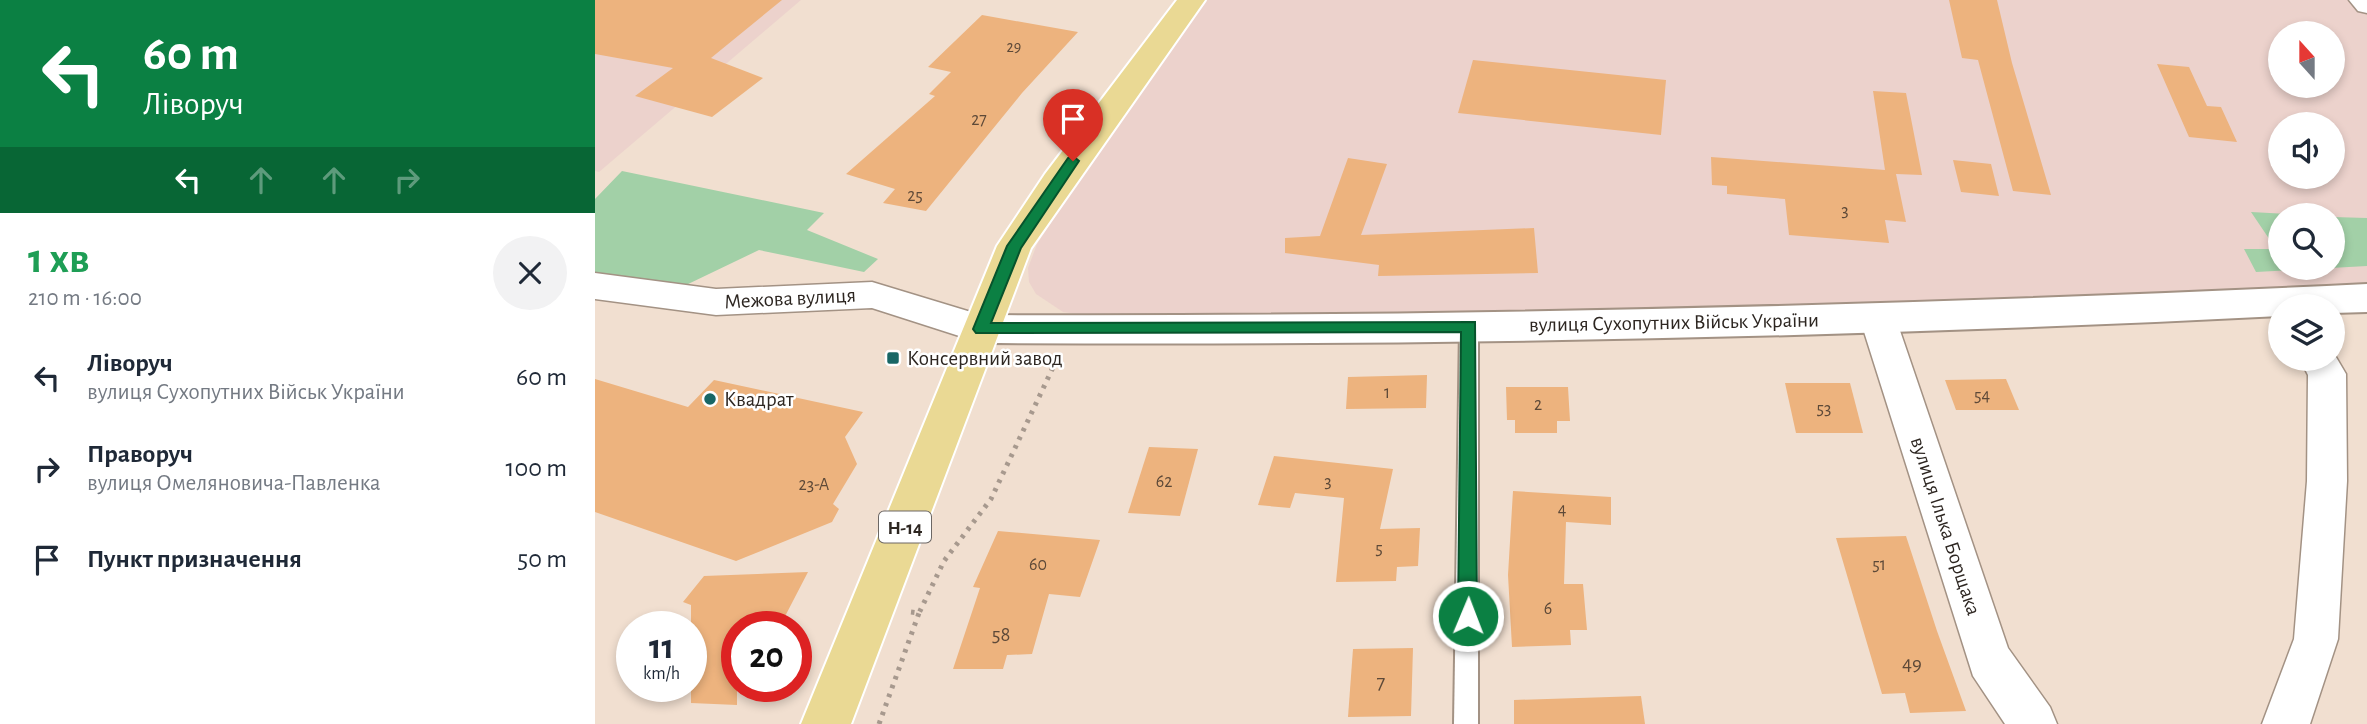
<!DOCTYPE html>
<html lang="uk">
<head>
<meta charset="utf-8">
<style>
  body { margin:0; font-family:"Alegreya Sans",sans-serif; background:#f2f2f3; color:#1f2937; height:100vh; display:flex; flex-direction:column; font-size:26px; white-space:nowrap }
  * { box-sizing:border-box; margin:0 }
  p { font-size:23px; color:#747a83 }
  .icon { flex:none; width:38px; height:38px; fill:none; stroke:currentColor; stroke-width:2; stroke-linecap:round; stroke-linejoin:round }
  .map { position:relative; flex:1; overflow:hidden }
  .drawer { display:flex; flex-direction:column; background:#fff; width:595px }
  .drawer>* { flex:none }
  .guide { background:#0b8043; color:#fff; overflow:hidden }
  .needle { width:46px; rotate:339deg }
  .fabs { position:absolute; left:1673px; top:21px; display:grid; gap:14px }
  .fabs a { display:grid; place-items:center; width:77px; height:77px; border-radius:50%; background:#fff; box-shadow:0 4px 10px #0003; font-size:35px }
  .speed { position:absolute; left:21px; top:611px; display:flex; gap:14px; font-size:35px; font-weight:700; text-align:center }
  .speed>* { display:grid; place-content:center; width:91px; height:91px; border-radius:50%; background:#fff; box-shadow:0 4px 10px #0003; line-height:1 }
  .speed small { font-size:18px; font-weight:400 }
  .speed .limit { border:10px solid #d22; background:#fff; color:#111 }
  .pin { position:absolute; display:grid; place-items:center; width:60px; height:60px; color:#fff; margin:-72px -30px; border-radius:50% 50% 50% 0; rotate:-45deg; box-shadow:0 0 7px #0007 }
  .pin .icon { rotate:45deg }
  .me { position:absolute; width:77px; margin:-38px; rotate:1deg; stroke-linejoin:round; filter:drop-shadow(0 0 5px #0008) }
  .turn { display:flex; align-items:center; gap:24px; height:147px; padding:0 28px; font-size:32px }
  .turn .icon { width:91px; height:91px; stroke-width:2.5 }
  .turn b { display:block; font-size:49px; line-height:60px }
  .lanes { display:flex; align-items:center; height:66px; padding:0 28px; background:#0003; justify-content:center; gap:35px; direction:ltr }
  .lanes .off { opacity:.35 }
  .round { display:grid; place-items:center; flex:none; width:74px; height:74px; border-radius:37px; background:#f2f2f3 }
  .headline { display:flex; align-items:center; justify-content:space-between; height:119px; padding:0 28px }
  h1 { font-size:42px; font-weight:700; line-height:52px; color:#1e9e55 }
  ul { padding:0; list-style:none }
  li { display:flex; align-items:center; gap:21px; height:91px; padding:0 28px }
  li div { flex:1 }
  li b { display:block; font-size:26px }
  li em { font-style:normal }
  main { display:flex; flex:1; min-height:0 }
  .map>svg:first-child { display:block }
  .industrial { fill:#ecd2cc; fill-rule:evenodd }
  .green { fill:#a2d0a7 }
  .building { fill:#edb37e }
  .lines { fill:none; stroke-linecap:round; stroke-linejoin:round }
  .lane-casing { stroke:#a39284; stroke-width:4 }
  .street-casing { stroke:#a39284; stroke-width:3 }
  .secondary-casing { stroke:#a39284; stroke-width:4 }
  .primary-casing { stroke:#fff; stroke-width:4 }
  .path { stroke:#a7998e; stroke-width:5; stroke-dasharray:3.5 6; stroke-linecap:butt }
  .lane { fill:#fff; fill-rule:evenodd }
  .street { fill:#fff; fill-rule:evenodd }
  .secondary { fill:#fff; fill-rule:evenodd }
  .primary { fill:#ead994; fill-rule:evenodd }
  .route { fill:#0b8043; stroke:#07532c; stroke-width:2 }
  .poi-dot { fill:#186665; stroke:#fff; stroke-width:2.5 }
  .labels { text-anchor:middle; stroke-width:5; stroke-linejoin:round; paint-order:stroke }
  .far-number-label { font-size:16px; fill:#5d4938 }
  .number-label { font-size:18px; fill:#5d4938 }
  .shield { fill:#fff; stroke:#6c6764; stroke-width:2 }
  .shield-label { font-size:19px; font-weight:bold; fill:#2d2621 }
  .street-label { font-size:21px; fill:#2d2621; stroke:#fff }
  .poi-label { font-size:21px; fill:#2d2621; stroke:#fff; text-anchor:start }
  .near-number-label { font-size:21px; fill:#5d4938 }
</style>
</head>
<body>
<main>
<section class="drawer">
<div class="guide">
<div class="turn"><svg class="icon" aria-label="left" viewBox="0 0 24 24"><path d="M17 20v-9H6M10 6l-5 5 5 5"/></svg><div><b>60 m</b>Ліворуч</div></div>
<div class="lanes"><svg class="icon" aria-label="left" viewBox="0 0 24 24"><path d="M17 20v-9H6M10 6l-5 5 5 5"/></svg><svg class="icon off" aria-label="ahead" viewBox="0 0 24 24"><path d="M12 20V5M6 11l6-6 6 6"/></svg><svg class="icon off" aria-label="ahead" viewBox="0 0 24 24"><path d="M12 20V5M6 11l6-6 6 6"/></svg><svg class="icon off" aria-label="right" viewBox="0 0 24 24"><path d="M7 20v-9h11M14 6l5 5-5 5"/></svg></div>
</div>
<div class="headline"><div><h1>1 хв</h1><p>210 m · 16:00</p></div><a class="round"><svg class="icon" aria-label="close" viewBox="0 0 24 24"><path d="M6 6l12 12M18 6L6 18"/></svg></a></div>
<ul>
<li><svg class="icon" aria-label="left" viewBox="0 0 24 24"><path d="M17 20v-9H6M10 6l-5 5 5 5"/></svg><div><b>Ліворуч</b><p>вулиця Сухопутних Військ України</p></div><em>60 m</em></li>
<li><svg class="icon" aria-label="right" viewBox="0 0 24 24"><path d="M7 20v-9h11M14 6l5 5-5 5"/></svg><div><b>Праворуч</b><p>вулиця Омеляновича-Павленка</p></div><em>100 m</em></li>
<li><svg class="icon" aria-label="arrive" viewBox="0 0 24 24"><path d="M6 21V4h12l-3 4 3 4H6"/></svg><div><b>Пункт призначення</b></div><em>50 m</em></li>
</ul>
</section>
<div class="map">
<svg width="1772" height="724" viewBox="0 0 1772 724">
  <rect width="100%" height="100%" fill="#f1dfd0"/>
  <g class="industrial">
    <path d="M0 0H206L4 172 0 171Z"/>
    <path d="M608 0H1761L1772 11V286L1280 309 875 316H497L468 312 441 294 434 282 433 268 442 244 570 50ZM1685 33H1738V86H1685ZM1685 124H1738V177H1685ZM1685 215H1738V268H1685Z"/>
  </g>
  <g class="green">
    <path d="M27 171 229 213 212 230 283 259 269 272 164 250 89 286 0 274V199Z"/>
    <path d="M1656 212 1713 215H1685V268H1738V217L1772 218V266L1661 272 1649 249H1681Z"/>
  </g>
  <g class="building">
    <path d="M0 0H187L116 58 168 78 117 117 40 96 78 68 0 54Z"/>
    <path d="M1354 0H1402L1417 63 1456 195 1418 191 1383 60 1367 58Z"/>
    <path d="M387 15 483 32 427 93 331 211 288 203 300 189 251 174 340 96 334 94 356 72 333 67Z"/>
    <path d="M878 60 1071 80 1066 135 863 113Z"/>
    <path d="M1562 64 1594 67 1612 106 1626 107 1642 142 1594 137Z"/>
    <path d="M1278 91 1311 93 1327 175 1301 174 1311 222 1290 220 1294 243 1194 235 1190 199 1132 194V186L1117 185 1116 157 1290 170Z"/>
    <path d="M753 158 792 164 766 235 939 228 943 273 783 276 784 265 690 253V238L725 236Z"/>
    <path d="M1358 160 1396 164 1404 196 1366 192Z"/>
    <path d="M832 375 831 408 751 409 753 377Z"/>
    <path d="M0 379 93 407 119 380 268 412 250 437 262 464 238 504 244 509 237 522 141 561 0 512Z"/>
    <path d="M1411 379 1424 410H1361L1350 380Z"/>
    <path d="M1190 383H1255L1268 433H1201Z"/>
    <path d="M911 387H973L975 421H962V433H920V420H912Z"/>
    <path d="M554 447 603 449 585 516 533 513Z"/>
    <path d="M679 456 798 469 785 529 825 528 823 566 802 567 801 581 741 582 749 498 700 493 695 508 663 505Z"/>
    <path d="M918 491 1016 497V525L971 522 969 584H988L992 630H975L976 645 917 647 913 575Z"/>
    <path d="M403 531 505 540 485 597 454 594 437 654 412 655 408 669H358L385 588 378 587Z"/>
    <path d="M1311 536 1342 631 1371 711 1315 713 1310 693 1287 694 1241 538Z"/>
    <path d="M213 572 185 626H142V705L96 703V605L88 602 109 576Z"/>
    <path d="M818 648 816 716 753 717 758 649Z"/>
    <path d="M1046 696 1050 724H919V700Z"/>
  </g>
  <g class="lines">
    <defs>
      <path id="lane" d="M874 319 883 326V724H859L865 326Z"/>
      <g id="street">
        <path d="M1754 0H1772V13L1763 11Z"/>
        <path d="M0 273 121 289 277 282 399 319 404 329 399 339 386 343 277 308 121 315 0 299Z"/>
        <path d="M1283 305 1296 309 1301 319 1413 648 1455 707 1462 724H1410L1378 676 1265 319 1270 309Z"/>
        <path d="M1738 352 1751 374 1752 481 1743 639 1715 724H1667L1699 639 1712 481 1713 375 1705 359H1738Z"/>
      </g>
      <path id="secondary" d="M1772 284V312L1738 313V306H1685V316C1252 338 819 346 386 343L373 339 367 329 373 319 386 315C848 317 1310 306 1772 284Z"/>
      <path id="primary" d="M582 0H610L436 248 256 724H206L402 246 450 174Z"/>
    </defs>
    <use href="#lane" class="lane-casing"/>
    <use href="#street" class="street-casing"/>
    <use href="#secondary" class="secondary-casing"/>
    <use href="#primary" class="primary-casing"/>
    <g class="path">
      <path d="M316 612 324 613 349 561 396 499 461 361"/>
      <path d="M284 724 324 613"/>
    </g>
    <use href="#lane" class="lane"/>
    <use href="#street" class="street"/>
    <use href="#secondary" class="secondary"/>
    <use href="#primary" class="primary"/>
  </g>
  <path class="route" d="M478 156 484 161 426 248 396 323 880 322 882 616 879 623 873 625 866 623 863 616 866 332 381 333 378 329 412 246 473 158Z"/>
  <g class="poi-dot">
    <rect x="291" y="351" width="14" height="14" rx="3.5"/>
    <circle cx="115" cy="399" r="7"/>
  </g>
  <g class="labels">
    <g class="far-number-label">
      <text x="419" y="52">29</text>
    </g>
    <g class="number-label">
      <text x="384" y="125">27</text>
      <text x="320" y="201">25</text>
      <text x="1250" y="216">3</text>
      <text x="792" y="398">1</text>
      <text x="1387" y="401">54</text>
      <text x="943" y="410">2</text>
      <text x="1229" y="414">53</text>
      <text x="569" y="487">62</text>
      <text x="733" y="487">3</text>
      <text x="219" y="490">23-А</text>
      <text x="967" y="515">4</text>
      <text x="784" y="554">5</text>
      <text x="443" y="570">60</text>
      <text x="1284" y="570">51</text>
      <text x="953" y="614">6</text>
    </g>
    <rect class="shield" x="284" y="511.5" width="52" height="31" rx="5"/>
    <g class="shield-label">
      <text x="310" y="534">Н-14</text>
    </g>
    <g class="street-label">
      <text transform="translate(195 298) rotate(-3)" y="7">Межова вулиця</text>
      <text transform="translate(1079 322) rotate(-1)" y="7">вулиця Сухопутних Військ України</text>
      <text transform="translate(1351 526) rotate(72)" y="7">вулиця Ілька Борщака</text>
    </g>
    <g class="poi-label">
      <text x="312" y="365">Консервний завод</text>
      <text x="129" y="406">Квадрат</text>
    </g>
    <g class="near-number-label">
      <text x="406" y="641">58</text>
      <text x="1317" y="670">49</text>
      <text x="786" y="689">7</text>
    </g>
  </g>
</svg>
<div class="fabs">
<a><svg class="needle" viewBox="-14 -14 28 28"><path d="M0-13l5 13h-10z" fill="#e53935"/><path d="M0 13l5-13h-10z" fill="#747a83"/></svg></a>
<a><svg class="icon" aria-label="sound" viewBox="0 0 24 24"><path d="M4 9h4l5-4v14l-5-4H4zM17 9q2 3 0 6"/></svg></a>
<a><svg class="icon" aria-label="search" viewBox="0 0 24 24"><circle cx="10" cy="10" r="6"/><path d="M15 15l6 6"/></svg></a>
<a><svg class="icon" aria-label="layers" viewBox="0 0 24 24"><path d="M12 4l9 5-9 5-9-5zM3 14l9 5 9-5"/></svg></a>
</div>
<div class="speed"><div>11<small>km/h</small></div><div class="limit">20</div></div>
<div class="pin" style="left:478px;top:161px;background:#d93025"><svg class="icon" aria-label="arrive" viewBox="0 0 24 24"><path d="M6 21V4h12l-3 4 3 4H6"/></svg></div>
<svg class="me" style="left:873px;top:616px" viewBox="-20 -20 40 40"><circle r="17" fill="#0b8043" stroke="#fff" stroke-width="3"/><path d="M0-11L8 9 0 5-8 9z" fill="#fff"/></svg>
</div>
</main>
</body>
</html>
